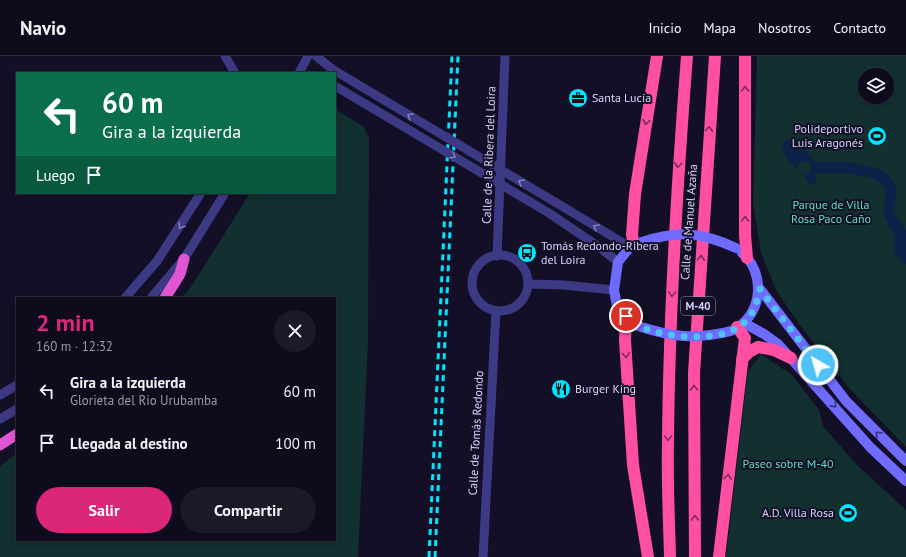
<!DOCTYPE html>
<html lang="es">
<head>
<meta charset="utf-8">
<style>
  body { margin:0; font-family:"PT Sans",sans-serif; background:#1c1929; color:#f1f3f6; height:100vh; display:flex; flex-direction:column; font-size:15px; white-space:nowrap }
  * { box-sizing:border-box; margin:0 }
  p { font-size:13px; color:#9b9ba3 }
  .icon { flex:none; width:22px; height:22px; fill:none; stroke:currentColor; stroke-width:2; stroke-linecap:round; stroke-linejoin:round }
  .map { position:relative; flex:1; overflow:hidden }
  .details { position:absolute; left:16px; top:241px; width:320px; height:244px; display:flex; flex-direction:column; background:#0e0b1c; border-radius:0px; box-shadow:0 2px 6px #0003,0 0 0 1px #2e2b3b }
  .details>* { flex:none }
  .top-card { position:absolute; left:16px; top:16px; width:320px; height:122px; border-radius:0px; box-shadow:0 2px 6px #0003,0 0 0 1px #2e2b3b; background:#0b6e4f; color:#fff; overflow:hidden }
  .controls { position:absolute; left:858px; top:12px; display:grid; gap:8px }
  .controls a { display:grid; place-items:center; width:36px; height:36px; border-radius:50%; background:#0e0b1c; box-shadow:0 2px 6px #0003,0 0 0 1px #2e2b3b; font-size:20px }
  .pin { position:absolute; display:grid; place-items:center; width:34px; height:34px; color:#fff; margin:-17px; border:2px solid #fff; border-radius:50%; box-shadow:0 1px 4px #0007 }
  .me { position:absolute; width:44px; margin:-22px; rotate:322deg; stroke-linejoin:round; filter:drop-shadow(0 0 3px #0008) }
  .turn { display:flex; align-items:center; gap:14px; height:84px; padding:0 20px; font-size:18px }
  .turn .icon { width:52px; height:52px; stroke-width:2.5 }
  .turn b { display:block; font-size:28px; line-height:34px }
  .then { display:flex; align-items:center; height:38px; padding:0 20px; background:#0003; gap:8px; font-size:15px }
  .round { display:grid; place-items:center; flex:none; width:42px; height:42px; border-radius:21px; background:#1c1929 }
  .overview { display:flex; align-items:center; justify-content:space-between; height:68px; padding:0 20px }
  h1 { font-size:24px; font-weight:700; line-height:30px; color:#db2777 }
  .cta { display:flex; gap:8px; margin-top:auto; padding:8px 20px }
  .cta a { flex:1; height:46px; border-radius:24px; background:#db2777; color:#fff; font-size:16px; font-weight:700; line-height:46px; text-align:center }
  .cta a+a { background:#1c1929; color:#f1f3f6 }
  ul { padding:0; list-style:none }
  li { display:flex; align-items:center; gap:12px; height:52px; padding:0 20px }
  li div { flex:1 }
  li b { display:block; font-size:15px }
  li em { font-style:normal }
  header { display:flex; align-items:center; gap:24px; box-sizing:border-box; height:56px; padding:0 20px; background:#0e0b1c; border-bottom:1px solid #2e2b3b }
  header strong { font-size:19px }
  nav { display:flex; gap:22px; margin-inline-start:auto; font-size:14px }
  .map>svg:first-child { display:block }
  .green { fill:#12302f; fill-rule:evenodd }
  .water { fill:#0c2248; fill-rule:evenodd }
  .lines { fill:none; stroke-linecap:round; stroke-linejoin:round }
  .canal { stroke:#0c2248; stroke-width:11 }
  .minor { stroke:#3d3a85; stroke-width:9 }
  .secondary { stroke:#6f6bff; stroke-width:10 }
  .trunk { stroke:#e055d1; stroke-width:11 }
  .motorway { stroke:#ff4fa3; stroke-width:12 }
  .rail { stroke:#00e5ff; stroke-width:3; stroke-dasharray:6 5; stroke-linecap:butt }
  .minor-bridge { stroke:#3d3a85; stroke-width:9 }
  .secondary-bridge { stroke:#6f6bff; stroke-width:10 }
  .oneway { stroke:#7d2c5e }
  .oneway2 { stroke:#837fbc }
  .oneway3 { stroke:#38347d }
  .route { stroke:#4fc3f7; stroke-width:7; stroke-dasharray:0 12.6 }
  .labels { text-anchor:middle; stroke-width:4; stroke-linejoin:round; paint-order:stroke }
  .shield { fill:#130f26; stroke:#9e99be; stroke-width:1 }
  .shield-label { font-size:11px; font-weight:bold; fill:#d9d4ff }
  .poi-label { font-size:12px; fill:#d9d4ff; stroke:#130f26; text-anchor:start }
  .street-label { font-size:12px; fill:#d9d4ff; stroke:#130f26 }
  .park-label { font-size:12px; fill:#5fe0c0; stroke:#130f26 }
</style>
</head>
<body>
<header>
<strong>Navio</strong>
<nav><a>Inicio</a><a>Mapa</a><a>Nosotros</a><a>Contacto</a></nav>
</header>
<div class="map">
<svg width="906" height="501" viewBox="0 0 906 501">
  <rect width="100%" height="100%" fill="#130f26"/>
  <g class="green">
    <path d="M757 0H906V391L848 331 799 268 776 234 761 197 753 148ZM865 19H887V41H865Z"/>
    <path d="M335 53 364 71 369 82 368 285 358 501H0V410L17 397V484H335V242H181L191 231 250 137H335Z"/>
    <path d="M761 298 792 319 819 354 823 370 856 408 906 454V501H726L748 315Z"/>
  </g>
  <path class="water" d="M788 83C800 85 813 102 820 112L815 118 817 123 813 129 808 128 807 124 786 102 781 89ZM805 105 811 108C812 113 811 117 805 119L799 116 797 112 800 106Z"/>
  <g class="lines">
    <g class="canal">
      <path d="M820 112C836 110 881 112 889 129 894 138 888 147 889 156 891 166 901 176 906 185"/>
      <path d="M901 177 900 194 906 202"/>
    </g>
    <g class="minor">
      <path d="M225 0 235 17"/>
      <path d="M316 0 332 13"/>
      <path d="M299 17 308 0"/>
      <path d="M555 146 630 191"/>
      <path d="M549 157 599 191 618 206"/>
      <circle cx="500" cy="227" r="28"/>
      <path d="M497 200 505 0"/>
      <path d="M528 228 564 229 614 234"/>
      <path d="M125 242 157 205 201 137"/>
      <path d="M151 242 184 203 225 137"/>
      <path d="M0 339 17 329"/>
      <path d="M0 363 17 353"/>
      <path d="M483 501 496 255"/>
    </g>
    <g class="secondary">
      <path d="M760 233 846 345 906 405"/>
      <path d="M744 267 764 278 778 288 870 391 906 425"/>
      <path d="M638 270 617 250 614 234 618 206 630 191 640 187"/>
      <path d="M738 271C763 255 765 216 742 197"/>
    </g>
    <g class="trunk">
      <path d="M165 242 180 218 184 203"/>
      <path d="M0 389 17 378"/>
    </g>
    <g class="motorway">
      <path d="M745 0V179L747 202"/>
      <path d="M634 189 632 179 635 138 657 0"/>
      <path d="M626 260 625 284 633 409 648 501"/>
      <path d="M742 303 749 296 758 291 774 294 791 302"/>
      <path d="M670 501C669 463 667 424 668 386 669 257 677 129 687 0"/>
      <path d="M695 501 694 317 715 0"/>
      <path d="M719 501 745 282 737 271"/>
    </g>
    <g class="rail">
      <path d="M429 501 452 0"/>
      <path d="M435 501 458 0"/>
    </g>
    <g class="minor-bridge">
      <path d="M332 13 555 146"/>
      <path d="M335 30 549 157"/>
    </g>
    <g class="secondary-bridge">
      <path d="M642 186C679 174 701 176 736 192"/>
      <path d="M638 270C672 281 696 284 731 275"/>
    </g>
  </g>
  <defs><path id="oneway-chevron" d="M-2-3.5L2.5 0L-2 3.5" fill="none" stroke-width="1.6" stroke-linecap="round" stroke-linejoin="round"/></defs>
  <g class="oneway">
    <use href="#oneway-chevron" transform="translate(745 33) rotate(-90)"/>
    <use href="#oneway-chevron" transform="translate(646 66) rotate(99)"/>
    <use href="#oneway-chevron" transform="translate(709 73) rotate(-86)"/>
    <use href="#oneway-chevron" transform="translate(678 109) rotate(95)"/>
    <use href="#oneway-chevron" transform="translate(745 163) rotate(-90)"/>
    <use href="#oneway-chevron" transform="translate(701 202) rotate(-86)"/>
    <use href="#oneway-chevron" transform="translate(672 238) rotate(93)"/>
    <use href="#oneway-chevron" transform="translate(626 299) rotate(86)"/>
    <use href="#oneway-chevron" transform="translate(694 332) rotate(-90)"/>
    <use href="#oneway-chevron" transform="translate(668 382) rotate(91)"/>
    <use href="#oneway-chevron" transform="translate(728 421) rotate(-83)"/>
    <use href="#oneway-chevron" transform="translate(695 462) rotate(-90)"/>
  </g>
  <g class="oneway2">
    <use href="#oneway-chevron" transform="translate(410 60) rotate(-149)"/>
    <use href="#oneway-chevron" transform="translate(453 100) rotate(31)"/>
    <use href="#oneway-chevron" transform="translate(521 126) rotate(-149)"/>
    <use href="#oneway-chevron" transform="translate(181 170) rotate(124)"/>
    <use href="#oneway-chevron" transform="translate(596 171) rotate(-150)"/>
  </g>
  <g class="oneway3">
    <use href="#oneway-chevron" transform="translate(834 349) rotate(48)"/>
    <use href="#oneway-chevron" transform="translate(878 378) rotate(-136)"/>
  </g>
  <g class="lines">
    <path class="route" d="M626 260C630 263 634 267 639 270 663 282 724 288 745 266 754 256 757 246 760 233L818 309"/>
  </g>
  <defs>
    <symbol id="office-disc" viewBox="-11 -11 22 22"><circle r="9.5" fill="#00e5ff" stroke="#130f26"/><path d="M-6-3h4V-5.5h4V-3h4V5H-6ZM-1-4.5V-3h2v-1.5ZM-6 0V1H6V0Z" fill="#111"/></symbol>
    <symbol id="stadium-disc" viewBox="-11 -11 22 22"><circle r="9.5" fill="#00e5ff" stroke="#130f26"/><path d="M0-5a6.5 5 0 1 0 0 10a6.5 5 0 1 0 0-10ZM-3.5-1.8h7v3.6h-7Z" fill="#111"/></symbol>
    <symbol id="bus-disc" viewBox="-11 -11 22 22"><circle r="9.5" fill="#00e5ff" stroke="#130f26"/><path d="M-5-6H5V4H4V6H2V4H-2V6H-4V4H-5ZM-3.5-4V0h7V-4ZM-3.5 1.2v1.5H-2V1.2ZM2 1.2v1.5H3.5V1.2Z" fill="#111"/></symbol>
    <symbol id="restaurant-disc" viewBox="-11 -11 22 22"><circle r="9.5" fill="#00e5ff" stroke="#130f26"/><path d="M-5-6h1v4h1v-4h1v4h1v-4h1v5L-1.5 .5V6h-2V.5L-5-1ZM5-6V6H3V1.5H1.5Q1.5-4 5-6Z" fill="#111"/></symbol>
  </defs>
  <g fill-rule="evenodd">
    <use href="#office-disc" x="567" y="31" width="22" height="22"/>
    <use href="#stadium-disc" x="866" y="69" width="22" height="22"/>
    <use href="#bus-disc" x="516" y="186" width="22" height="22"/>
    <use href="#restaurant-disc" x="550" y="322" width="22" height="22"/>
    <use href="#stadium-disc" x="837" y="446" width="22" height="22"/>
  </g>
  <g class="labels">
    <rect class="shield" x="681" y="241" width="34" height="18" rx="3"/>
    <g class="shield-label">
      <text x="698" y="254">M-40</text>
    </g>
    <g class="poi-label">
      <text x="592" y="46">Santa Lucía</text>
      <text x="863" y="77" text-anchor="end">Polideportivo<tspan x="863" dy="14">Luis Aragonés</tspan></text>
      <text x="541" y="194">Tomás Redondo-Ribera<tspan x="541" dy="14">del Loira</tspan></text>
      <text x="575" y="337">Burger King</text>
      <text x="834" y="461" text-anchor="end">A.D. Villa Rosa</text>
    </g>
    <g class="street-label">
      <text transform="translate(489 99) rotate(-88)" y="4">Calle de la Ribera del Loira</text>
      <text transform="translate(689 166) rotate(-86)" y="4">Calle de Manuel Azaña</text>
      <text transform="translate(476 377) rotate(-87)" y="4">Calle de Tomás Redondo</text>
    </g>
    <g class="park-label">
      <text x="831" y="153">Parque de Villa<tspan x="831" dy="14">Rosa Paco Caño</tspan></text>
      <text x="788" y="412">Paseo sobre M-40</text>
    </g>
  </g>
</svg>
<div class="controls">
<a><svg class="icon" aria-label="layers" viewBox="0 0 24 24"><path d="M12 4l9 5-9 5-9-5zM3 14l9 5 9-5"/></svg></a>
</div>
<div class="pin" style="left:626px;top:260px;background:#d93025"><svg class="icon" aria-label="arrive" viewBox="0 0 24 24"><path d="M6 21V4h12l-3 4 3 4H6"/></svg></div>
<svg class="me" style="left:818px;top:309px" viewBox="-20 -20 40 40"><circle r="17" fill="#4fc3f7" stroke="#fff" stroke-width="3"/><path d="M0-11L8 9 0 5-8 9z" fill="#fff"/></svg>
<div class="top-card">
<div class="turn"><svg class="icon" aria-label="left" viewBox="0 0 24 24"><path d="M17 20v-9H6M10 6l-5 5 5 5"/></svg><div><b>60 m</b>Gira a la izquierda</div></div>
<div class="then">Luego<svg class="icon" aria-label="arrive" viewBox="0 0 24 24"><path d="M6 21V4h12l-3 4 3 4H6"/></svg></div>
</div>
<section class="details">
<div class="overview"><div><h1>2 min</h1><p>160 m · 12:32</p></div><a class="round"><svg class="icon" aria-label="close" viewBox="0 0 24 24"><path d="M6 6l12 12M18 6L6 18"/></svg></a></div>
<ul>
<li><svg class="icon" aria-label="left" viewBox="0 0 24 24"><path d="M17 20v-9H6M10 6l-5 5 5 5"/></svg><div><b>Gira a la izquierda</b><p>Glorieta del Rio Urubamba</p></div><em>60 m</em></li>
<li><svg class="icon" aria-label="arrive" viewBox="0 0 24 24"><path d="M6 21V4h12l-3 4 3 4H6"/></svg><div><b>Llegada al destino</b></div><em>100 m</em></li>
</ul>
<div class="cta"><a>Salir</a><a>Compartir</a></div>
</section>
</div>
</body>
</html>
